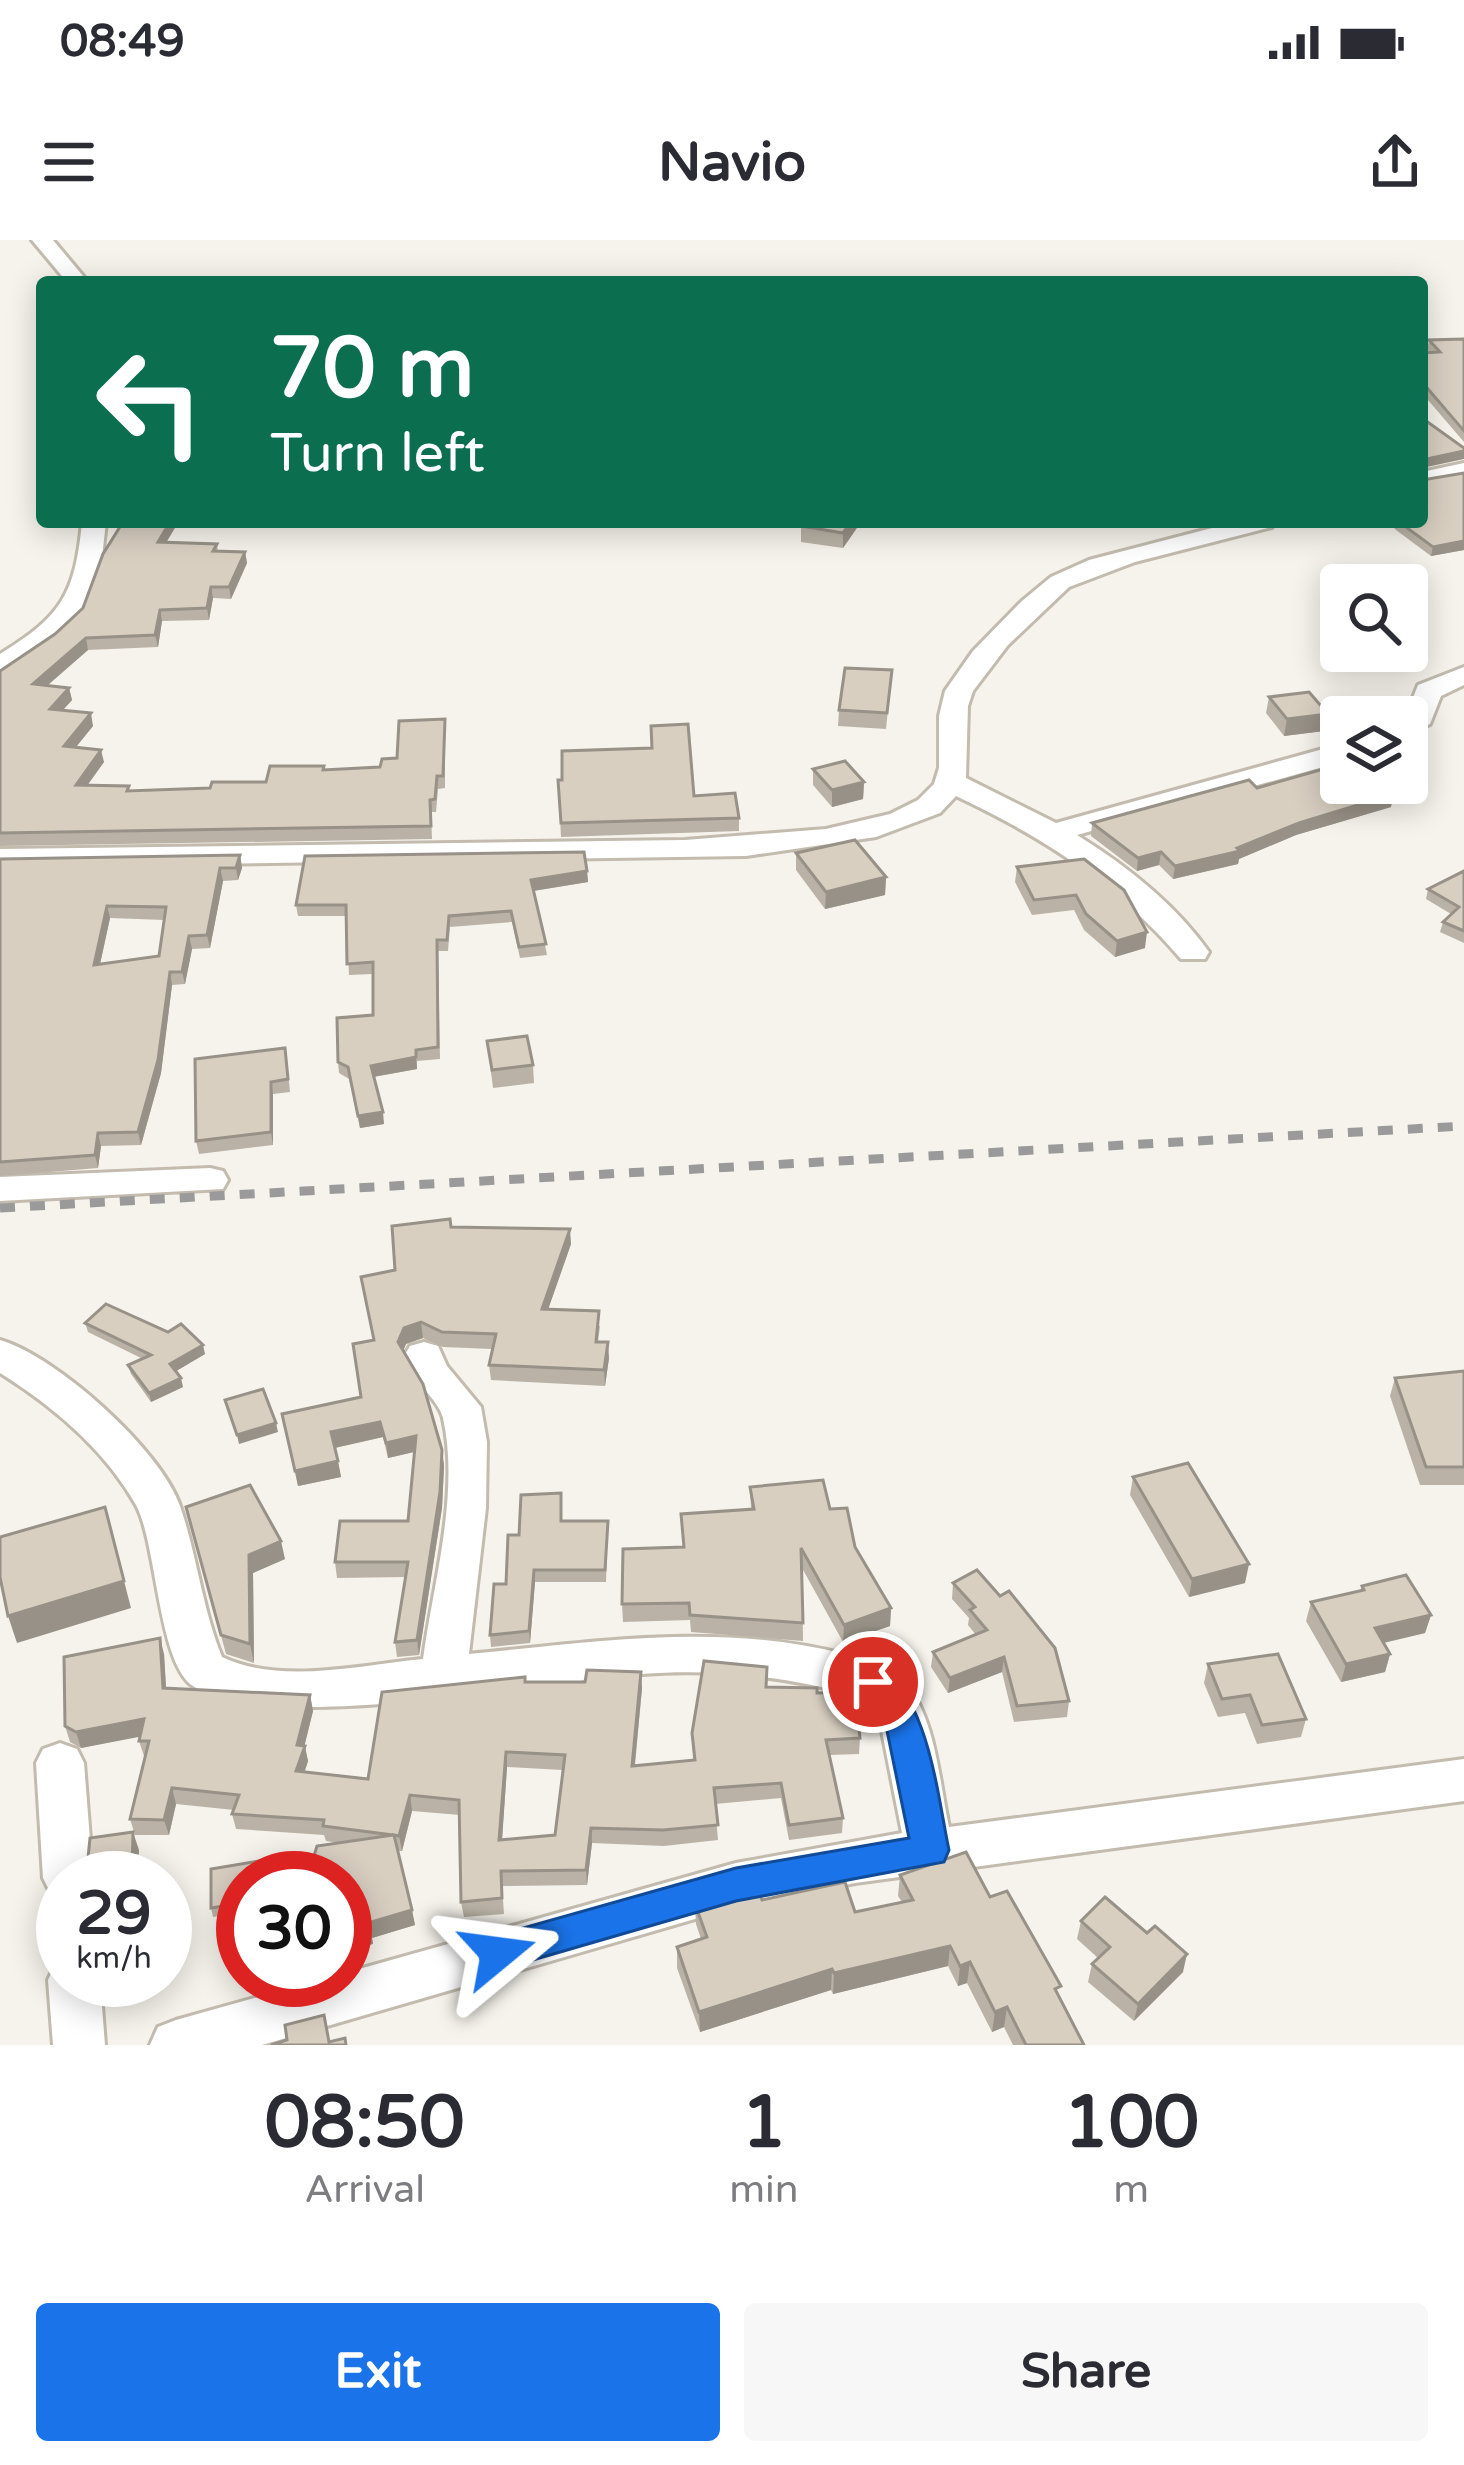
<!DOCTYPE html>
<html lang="en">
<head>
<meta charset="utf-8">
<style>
  body { margin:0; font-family:"Varela Round",sans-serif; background:#f7f7f7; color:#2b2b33; height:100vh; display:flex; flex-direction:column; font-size:45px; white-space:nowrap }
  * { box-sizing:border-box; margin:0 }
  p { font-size:39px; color:#7c7c81 }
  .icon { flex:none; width:66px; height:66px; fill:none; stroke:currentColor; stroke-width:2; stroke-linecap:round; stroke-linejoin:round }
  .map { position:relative; height:1805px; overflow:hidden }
  .details { display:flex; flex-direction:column; background:#fff; flex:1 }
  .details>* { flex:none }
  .top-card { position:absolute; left:36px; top:36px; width:1392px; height:252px; border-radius:12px; box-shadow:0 6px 30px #0003; background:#0b6e4f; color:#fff; overflow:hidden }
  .tools { position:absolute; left:1320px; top:324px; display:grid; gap:24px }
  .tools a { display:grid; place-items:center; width:108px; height:108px; border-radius:12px; background:#fff; box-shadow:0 6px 30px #0003; font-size:60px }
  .speed { position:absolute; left:36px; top:1611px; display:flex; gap:24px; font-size:60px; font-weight:700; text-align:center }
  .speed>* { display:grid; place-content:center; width:156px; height:156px; border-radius:50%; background:#fff; box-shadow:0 6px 30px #0003; line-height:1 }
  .speed small { font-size:30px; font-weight:400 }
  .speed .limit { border:18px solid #d22; background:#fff; color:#111 }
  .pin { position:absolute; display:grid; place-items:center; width:102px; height:102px; color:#fff; margin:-51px; border:6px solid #fff; border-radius:50%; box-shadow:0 3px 12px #0007 }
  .me { position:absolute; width:132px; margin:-66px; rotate:74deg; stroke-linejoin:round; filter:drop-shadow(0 0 9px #0008) }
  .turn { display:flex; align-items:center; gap:42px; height:252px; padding:0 36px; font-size:54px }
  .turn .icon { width:156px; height:156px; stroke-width:2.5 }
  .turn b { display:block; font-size:84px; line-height:102px }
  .eta { display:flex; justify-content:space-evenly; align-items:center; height:204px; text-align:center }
  .eta b { font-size:72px; font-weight:700; line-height:84px }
  .cta { display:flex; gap:24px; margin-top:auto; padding:24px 36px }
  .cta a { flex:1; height:138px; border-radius:12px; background:#1a73e8; color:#fff; font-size:48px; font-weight:700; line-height:138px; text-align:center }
  .cta a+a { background:#f7f7f7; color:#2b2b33 }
  .status { display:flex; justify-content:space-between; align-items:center; height:84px; padding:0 60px; background:#fff; direction:ltr }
  .status svg { height:33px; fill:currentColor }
  header { display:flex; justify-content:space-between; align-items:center; height:156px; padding:0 36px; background:#fff; font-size:54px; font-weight:700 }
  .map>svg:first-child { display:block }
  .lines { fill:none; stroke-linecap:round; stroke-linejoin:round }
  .street-casing { stroke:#c2bbae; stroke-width:6 }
  .street { fill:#fff; fill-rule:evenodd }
  .rail { stroke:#9a9a9a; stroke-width:9; stroke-dasharray:15 15; stroke-linecap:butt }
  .wall { fill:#bab2a6; fill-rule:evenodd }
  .shaded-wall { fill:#979187 }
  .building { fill:#d8cfc1; stroke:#979187; stroke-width:3; fill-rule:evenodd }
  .route { fill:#1a73e8; stroke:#114b97; stroke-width:3 }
</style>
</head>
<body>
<div class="status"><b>08:49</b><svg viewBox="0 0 49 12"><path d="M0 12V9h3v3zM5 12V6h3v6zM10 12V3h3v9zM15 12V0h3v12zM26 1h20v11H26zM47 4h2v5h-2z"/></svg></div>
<header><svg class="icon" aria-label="menu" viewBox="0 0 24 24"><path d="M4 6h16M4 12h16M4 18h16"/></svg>Navio<svg class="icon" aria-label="share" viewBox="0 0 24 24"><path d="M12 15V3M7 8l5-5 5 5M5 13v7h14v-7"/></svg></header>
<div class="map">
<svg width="1464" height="1805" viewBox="0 0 1464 1805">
  <rect width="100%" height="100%" fill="#f6f3ec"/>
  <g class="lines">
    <defs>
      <g id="street">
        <path d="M32 0H53L88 42H67Z"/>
        <path d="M1464 223V237L1422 246V232Z"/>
        <path d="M82 282H106L100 335 82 376 54 403 0 434V414C62 376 75 354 82 282Z"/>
        <path d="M1235 282H1275L1272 287 1135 322 1069 347 1008 405 973 451 968 466 966 538 1056 583 1341 504V522L1077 595C1127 626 1175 664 1209 712L1205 719H1181C1118 645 1043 597 956 556L940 573 876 597 746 616 0 627V609L685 600 826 589 890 574 918 560 934 544 939 528V476L945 451 973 411 1022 361 1051 337 1089 320Z"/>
        <path d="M1464 427V445L1441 456 1430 484 1407 494V477H1401L1407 473 1418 445Z"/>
        <path d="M210 928 223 931 228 940 223 949 0 961V937Z"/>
        <path d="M0 1100C56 1116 161 1210 180 1266 197 1315 202 1368 222 1417 280 1445 360 1425 423 1419 433 1344 460 1254 443 1178 438 1158 411 1141 404 1116L410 1106 424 1102 438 1106 447 1126 481 1167 487 1202 486 1268 469 1414C595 1402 719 1382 844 1414 865 1420 886 1423 902 1439 936 1475 939 1541 949 1587L1464 1519V1561L855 1643 736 1667 262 1805H150L158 1787 176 1780 319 1740H345V1733L736 1623 902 1593 881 1486 859 1456C787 1437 717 1428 642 1434 543 1442 267 1496 193 1446 158 1423 157 1303 136 1265 105 1210 53 1166 0 1133Z"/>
        <path d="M60 1503 77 1509 84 1523 93 1638H63V1658L51 1654 43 1638 36 1523 43 1509Z"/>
        <path d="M63 1720V1740H100L105 1805H53L48 1740 56 1723Z"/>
      </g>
    </defs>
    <use href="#street" class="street-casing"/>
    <use href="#street" class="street"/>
    <path class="rail" d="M0 968 1464 886"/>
  </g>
  <g class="wall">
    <path d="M1464 99V202L1422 153V113H1430L1427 109 1429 100Z"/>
    <path d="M1464 233V310L1431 316 1396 290 1388 282H1422Z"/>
    <path d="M110 282H175L176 286 166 302 217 304 218 311 245 312 247 323 231 359 213 358 209 380 162 381 158 407 88 410 47 446 69 448 72 460 62 471 93 486 76 507 104 522 87 545 130 551 210 548 266 542 324 526V530L380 527 397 518 445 479V548L438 549 436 572H431L432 599 0 606V431L55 394 83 368 122 283Z"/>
    <path d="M861 282 843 308 801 302V286Z"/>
    <path d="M892 430 886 489 838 486 839 470Z"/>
    <path d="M1269 457 1324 491 1284 496 1266 473Z"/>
    <path d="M813 529 864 542 863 559 832 567 813 545Z"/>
    <path d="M558 540 694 556 739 578V591L561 597Z"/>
    <path d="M1257 548 1391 567 1296 595 1239 619 1238 624 1173 639 1159 625 1137 631 1091 596 1092 583Z"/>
    <path d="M796 613 886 637 885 655 825 669 796 630Z"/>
    <path d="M240 615 242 628 238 640 223 641 210 708 192 709 185 744 172 745 161 833 141 905 101 906 98 928 0 936V619ZM110 678 164 680 159 716 100 724Z"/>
    <path d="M1084 619 1145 708 1115 717 1084 690 1074 670 1032 675 1015 642 1017 627Z"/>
    <path d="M587 631 588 642 534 651 547 715 520 718 512 682 450 687 448 711H438L440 819 417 821V829L374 837 384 884 360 888 349 839 339 833 338 822 373 775V734L349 735 346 676H298L296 665Z"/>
    <path d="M1464 631V703L1440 692 1443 682 1451 674 1426 659 1428 649Z"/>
    <path d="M487 801 533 825 534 843 493 848Z"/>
    <path d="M287 821 290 852 273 854V905L199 914 196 901Z"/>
    <path d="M451 987 571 1004 548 1069 600 1086 598 1102 609 1118 605 1146 491 1140 489 1125 492 1109 443 1107 423 1098 406 1104 403 1111 442 1210 444 1226 442 1268 419 1415 397 1417 395 1402 405 1337 337 1338 335 1322 408 1281 414 1212 388 1218 383 1197 335 1208 341 1237 298 1246 282 1174 361 1157 373 1100 395 1030Z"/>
    <path d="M85 1083 205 1114 176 1131 183 1147 151 1162 131 1134 128 1125 143 1119 88 1092Z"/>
    <path d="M1464 1131V1245H1420L1390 1156 1395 1138Z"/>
    <path d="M1133 1237 1245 1343 1189 1357 1130 1255Z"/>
    <path d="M750 1247 830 1269 855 1307 891 1368 890 1386 843 1402 802 1328 803 1401 691 1392 690 1380 623 1382 622 1364 683 1307 751 1269Z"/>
    <path d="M186 1267 285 1319 253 1333 254 1423 226 1414Z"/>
    <path d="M562 1281H608L606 1342H535L530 1403 491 1407 490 1395 519 1295Z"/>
    <path d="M953 1343 1069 1461 1067 1477 1014 1482 1002 1432 948 1453 931 1427 933 1412 976 1395 968 1385 969 1378 952 1359Z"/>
    <path d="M1362 1346 1431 1375 1425 1393 1384 1403 1390 1414 1385 1432 1341 1442 1306 1381 1311 1362 1360 1351Z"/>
    <path d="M164 1414 166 1448 310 1455 313 1471 304 1506 308 1521 304 1532 368 1539 526 1442 642 1448 635 1526 693 1521 692 1493 767 1447 817 1453 860 1498 859 1514 829 1515 843 1578 842 1593 789 1600 781 1558 715 1564 718 1600 664 1606 592 1603 587 1645 502 1646 504 1674 464 1677 461 1662 460 1575 412 1571 402 1611H398L415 1685 372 1698 373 1704 309 1632 339 1603 326 1601 324 1595 236 1589 232 1574 234 1570 176 1564 169 1595H135L130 1579 146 1516H144L139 1501 140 1496 81 1508 70 1502 65 1486ZM507 1527 563 1530 555 1595 502 1599Z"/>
    <path d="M1208 1424 1306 1479 1301 1497 1257 1504 1245 1473 1218 1477 1204 1443Z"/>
    <path d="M259 1621 262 1638H243V1672L213 1677 211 1668Z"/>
    <path d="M900 1635 990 1657 1059 1757 1084 1805H1013L1004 1787 992 1792 967 1743 958 1746 948 1726 833 1754 831 1750 700 1792 677 1728V1707L701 1699 696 1684 695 1664 762 1660 855 1672 902 1662 898 1656Z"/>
    <path d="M1081 1681 1183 1732 1134 1781 1088 1742 1092 1724 1098 1718 1077 1699Z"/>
  </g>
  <g class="shaded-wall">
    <path d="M1464 211V219L1422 228V220Z"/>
    <path d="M170 282H175L176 286 160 313 158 302Z"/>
    <path d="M851 282H861L843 308V293Z"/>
    <path d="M1464 301V310L1431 316 1433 307Z"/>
    <path d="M245 312 247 323 231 359 229 347Z"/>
    <path d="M211 347 213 358 209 380 207 368Z"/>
    <path d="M160 370 162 381 158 407 155 395Z"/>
    <path d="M86 398 88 410 35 456 33 444Z"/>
    <path d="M69 448 72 460 53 481 50 469Z"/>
    <path d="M91 473 93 486 67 518 64 506Z"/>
    <path d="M1328 474 1324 491 1284 496 1287 479Z"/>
    <path d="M101 510 104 522 79 557 76 545Z"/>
    <path d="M864 542 863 559 832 567V550Z"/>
    <path d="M1394 554 1391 567 1296 595 1239 619 1238 624 1173 639 1175 626 1237 608 1299 583Z"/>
    <path d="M1161 612 1159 625 1137 631 1138 618Z"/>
    <path d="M240 615 242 628 238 640 236 628Z"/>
    <path d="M220 628 223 641 210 708 207 695Z"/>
    <path d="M587 631 588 642 532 651 531 640Z"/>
    <path d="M886 637 885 655 825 669 826 652Z"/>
    <path d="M107 666 110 678 97 738 94 725Z"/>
    <path d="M1147 692 1145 708 1115 717 1117 701Z"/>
    <path d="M189 696 192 709 185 744 182 732Z"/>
    <path d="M170 732 172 745 161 833 141 905 138 892Z"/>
    <path d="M416 817 417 829 372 837 371 826Z"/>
    <path d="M271 842 273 854V905L271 892Z"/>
    <path d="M383 872 384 884 360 888 358 876Z"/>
    <path d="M98 893 101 906 98 928 95 915Z"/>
    <path d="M570 989 571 1004 543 1084 542 1069Z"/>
    <path d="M421 1082 423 1098 406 1104 400 1118 398 1102 404 1088Z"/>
    <path d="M608 1102 609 1118 605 1146 604 1130Z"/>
    <path d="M203 1105 205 1114 173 1133 170 1124Z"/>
    <path d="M181 1138 183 1147 151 1162 149 1153Z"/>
    <path d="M380 1182 383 1197 334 1208 331 1192Z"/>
    <path d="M276 1183 278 1192 239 1204 237 1195Z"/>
    <path d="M416 1196 418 1211 388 1218 386 1203Z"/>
    <path d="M442 1210 444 1226 442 1268 419 1415 417 1400Z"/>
    <path d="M338 1221 341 1237 298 1246 295 1231Z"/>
    <path d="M105 1267 131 1368 17 1403 8 1376Z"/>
    <path d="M281 1301 285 1319 253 1333 254 1423 250 1404 249 1315Z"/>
    <path d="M1249 1324 1245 1343 1189 1357 1192 1339Z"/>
    <path d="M534 1330 535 1342 530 1403 529 1391Z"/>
    <path d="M891 1368 890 1386 843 1402 844 1385Z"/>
    <path d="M1431 1375 1425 1393 1369 1406 1375 1388Z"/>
    <path d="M160 1398 164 1414 167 1463 163 1448Z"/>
    <path d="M1390 1414 1385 1432 1341 1442 1346 1424Z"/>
    <path d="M1004 1417 1002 1432 948 1453 950 1438Z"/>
    <path d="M641 1432 642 1448 633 1541 632 1526Z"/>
    <path d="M310 1455 313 1471 302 1516 305 1506 308 1521 300 1547 296 1531 297 1505Z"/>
    <path d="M144 1479 149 1495 81 1508 76 1492Z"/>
    <path d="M506 1512 507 1527 501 1615 499 1600Z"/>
    <path d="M172 1548 176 1564 169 1595 164 1580Z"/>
    <path d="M410 1555 412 1571 402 1611 399 1596Z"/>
    <path d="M591 1588 592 1603 587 1645 586 1630Z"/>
    <path d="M133 1592 139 1610 138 1638H132Z"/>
    <path d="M412 1670 415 1685 372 1698 373 1704 345 1712V1697L368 1683Z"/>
    <path d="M950 1706 948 1726 833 1754 834 1733Z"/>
    <path d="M1187 1714 1183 1732 1134 1781 1138 1764Z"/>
    <path d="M970 1722 967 1743 958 1746 960 1726Z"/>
    <path d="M832 1729 831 1750 700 1792 699 1772Z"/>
    <path d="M101 1740H144V1744L105 1752Z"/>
    <path d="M1007 1767 1004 1787 992 1792 995 1772Z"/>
  </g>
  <g class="building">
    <path d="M1464 99V191L1422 142V113L1440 112 1429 100Z"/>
    <path d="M1422 178 1464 208V211L1422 220Z"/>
    <path d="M1464 233V301L1433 307 1399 282H1422V240Z"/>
    <path d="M123 282H170L158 302 217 304 213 311 245 312 229 347H211L207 368 160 370 155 395 86 398 33 444 69 448 50 469 91 473 64 506 101 510 76 545 129 546 127 551 210 548 212 542H266L270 526H324L323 530 380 527 382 519 397 518 399 481 445 479 443 536H437L435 559 430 560 431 586 0 593V431L55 394 83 368 103 314Z"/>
    <path d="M804 282H851L843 293 801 286Z"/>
    <path d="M845 428 892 430 887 473 839 470Z"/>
    <path d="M1309 452 1328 474 1287 479 1269 457Z"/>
    <path d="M688 484 694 556 735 553 739 578 561 583 558 540H562V511L652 508 651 486Z"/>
    <path d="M845 521 864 542 832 550 813 529Z"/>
    <path d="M1341 524V543H1379L1394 554 1299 583 1237 608 1240 611 1175 626 1161 612 1138 618 1092 583 1249 540 1257 548Z"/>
    <path d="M855 600 886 637 826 652 796 613Z"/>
    <path d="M584 612 587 631 531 640 546 704 519 707 511 671 449 676 447 700H437L438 807 416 810V817L371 826 383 872 358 876 348 827 338 822 337 778 373 775V722L347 724 346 665H296L305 616Z"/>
    <path d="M240 615 236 628H220L207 695 189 696 182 732H170L158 820 138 892 98 893 95 915 0 922V619ZM107 666 166 667 159 716 94 725Z"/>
    <path d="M1084 619 1124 650 1147 692 1117 701 1086 674 1076 655 1034 660 1017 627Z"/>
    <path d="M1464 631V691L1443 682 1459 667 1428 649Z"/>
    <path d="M527 796 533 825 492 830 487 801Z"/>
    <path d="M285 808 288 839 271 842V892L196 901 195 819Z"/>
    <path d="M450 979 451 987 570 989 542 1069 599 1071 596 1102H608L604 1130 489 1125 496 1094 442 1092 421 1082 404 1088 398 1102 423 1144 442 1210 440 1252 417 1400 395 1402 408 1322H335L340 1281H408L416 1196 386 1203 380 1182 331 1192 338 1221 295 1231 282 1174 361 1157 353 1104 374 1100 361 1037 395 1030 392 986Z"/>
    <path d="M106 1064 168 1092 181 1084 203 1105 170 1124 181 1138 149 1153 128 1125 151 1115 85 1083Z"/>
    <path d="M1464 1131V1227H1426L1395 1138Z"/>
    <path d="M263 1149 276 1183 237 1195 225 1160Z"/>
    <path d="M1188 1223 1249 1324 1192 1339 1133 1237Z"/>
    <path d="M823 1240 830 1269 847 1268 855 1307 891 1368 844 1385 801 1308 803 1383 690 1375 689 1363 622 1364 623 1309 684 1307 681 1274 754 1269 750 1247Z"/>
    <path d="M250 1245 281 1301 249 1315 250 1404 221 1395 186 1267Z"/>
    <path d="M561 1253V1281H608L605 1330H534L529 1391 490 1395 494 1344H506L508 1295H519L521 1255Z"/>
    <path d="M105 1267 124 1341 8 1376 0 1337V1297Z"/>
    <path d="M977 1330 1000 1356 1009 1351 1055 1408 1069 1461 1017 1466 1004 1417 950 1438 933 1412 987 1390 970 1370 975 1367 953 1343Z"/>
    <path d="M1406 1335 1431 1375 1375 1388 1390 1414 1346 1424 1311 1362 1364 1350 1362 1346Z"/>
    <path d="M160 1398 163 1448 310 1455 297 1505 305 1506 296 1531 368 1539 382 1452 525 1437V1442H585L587 1430 641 1432 632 1526 695 1520 692 1493 704 1421 767 1427 766 1447 817 1448V1453L855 1452 860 1498 826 1500 843 1578 789 1585 781 1543 714 1548 718 1585 663 1590 591 1588 586 1630 501 1631 502 1658 461 1662 459 1560 410 1555 399 1596 394 1595 412 1670 368 1683 370 1689 345 1697V1638H284L309 1632 317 1606 393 1595 323 1586 324 1580 232 1574 239 1555 172 1548 164 1580 130 1579 149 1501H139L144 1479 76 1492 65 1486 64 1417ZM506 1512 565 1515 555 1595 499 1600Z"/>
    <path d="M1278 1414 1306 1479 1262 1485 1250 1455 1222 1459 1208 1424Z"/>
    <path d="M133 1592 132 1638H86L90 1598Z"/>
    <path d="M966 1612 990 1657 1007 1651 1061 1746 1055 1749 1084 1805H1026L1007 1767 995 1772 970 1722 960 1726 950 1706 834 1733 832 1729 699 1772 677 1707 707 1697 695 1664 757 1647 762 1660 845 1642 855 1672 913 1660 900 1635Z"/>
    <path d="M259 1621 260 1638H243V1663L211 1668V1629Z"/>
    <path d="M1105 1657 1147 1693 1155 1686 1187 1714 1138 1764 1092 1724 1110 1707 1081 1681Z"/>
    <path d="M324 1775 329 1802 345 1798 346 1805H271L287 1800 285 1785Z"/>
  </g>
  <path class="route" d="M873 1427C928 1446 938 1560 949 1610L944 1622 736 1661 498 1730 484 1725 478 1713 484 1700 498 1695 736 1628 909 1598 886 1486 877 1467 856 1442 861 1431Z"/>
</svg>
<div class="tools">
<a><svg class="icon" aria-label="search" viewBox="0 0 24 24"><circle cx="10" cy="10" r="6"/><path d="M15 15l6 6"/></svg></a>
<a><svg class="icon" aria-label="layers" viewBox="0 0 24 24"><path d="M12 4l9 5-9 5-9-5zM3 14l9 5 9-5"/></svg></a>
</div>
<div class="speed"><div>29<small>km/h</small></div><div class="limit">30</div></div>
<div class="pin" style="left:873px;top:1442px;background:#d93025"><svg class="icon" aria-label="arrive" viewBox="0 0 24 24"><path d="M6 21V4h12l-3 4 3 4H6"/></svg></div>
<svg class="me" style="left:498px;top:1713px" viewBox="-20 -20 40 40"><path d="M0-17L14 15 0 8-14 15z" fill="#1a73e8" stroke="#fff" stroke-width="4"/></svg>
<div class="top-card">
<div class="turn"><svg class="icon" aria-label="left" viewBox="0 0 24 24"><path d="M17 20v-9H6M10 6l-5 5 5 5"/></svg><div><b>70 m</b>Turn left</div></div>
</div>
</div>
<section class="details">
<div class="eta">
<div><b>08:50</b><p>Arrival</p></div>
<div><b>1</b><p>min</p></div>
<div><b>100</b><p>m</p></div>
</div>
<div class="cta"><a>Exit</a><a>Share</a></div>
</section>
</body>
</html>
